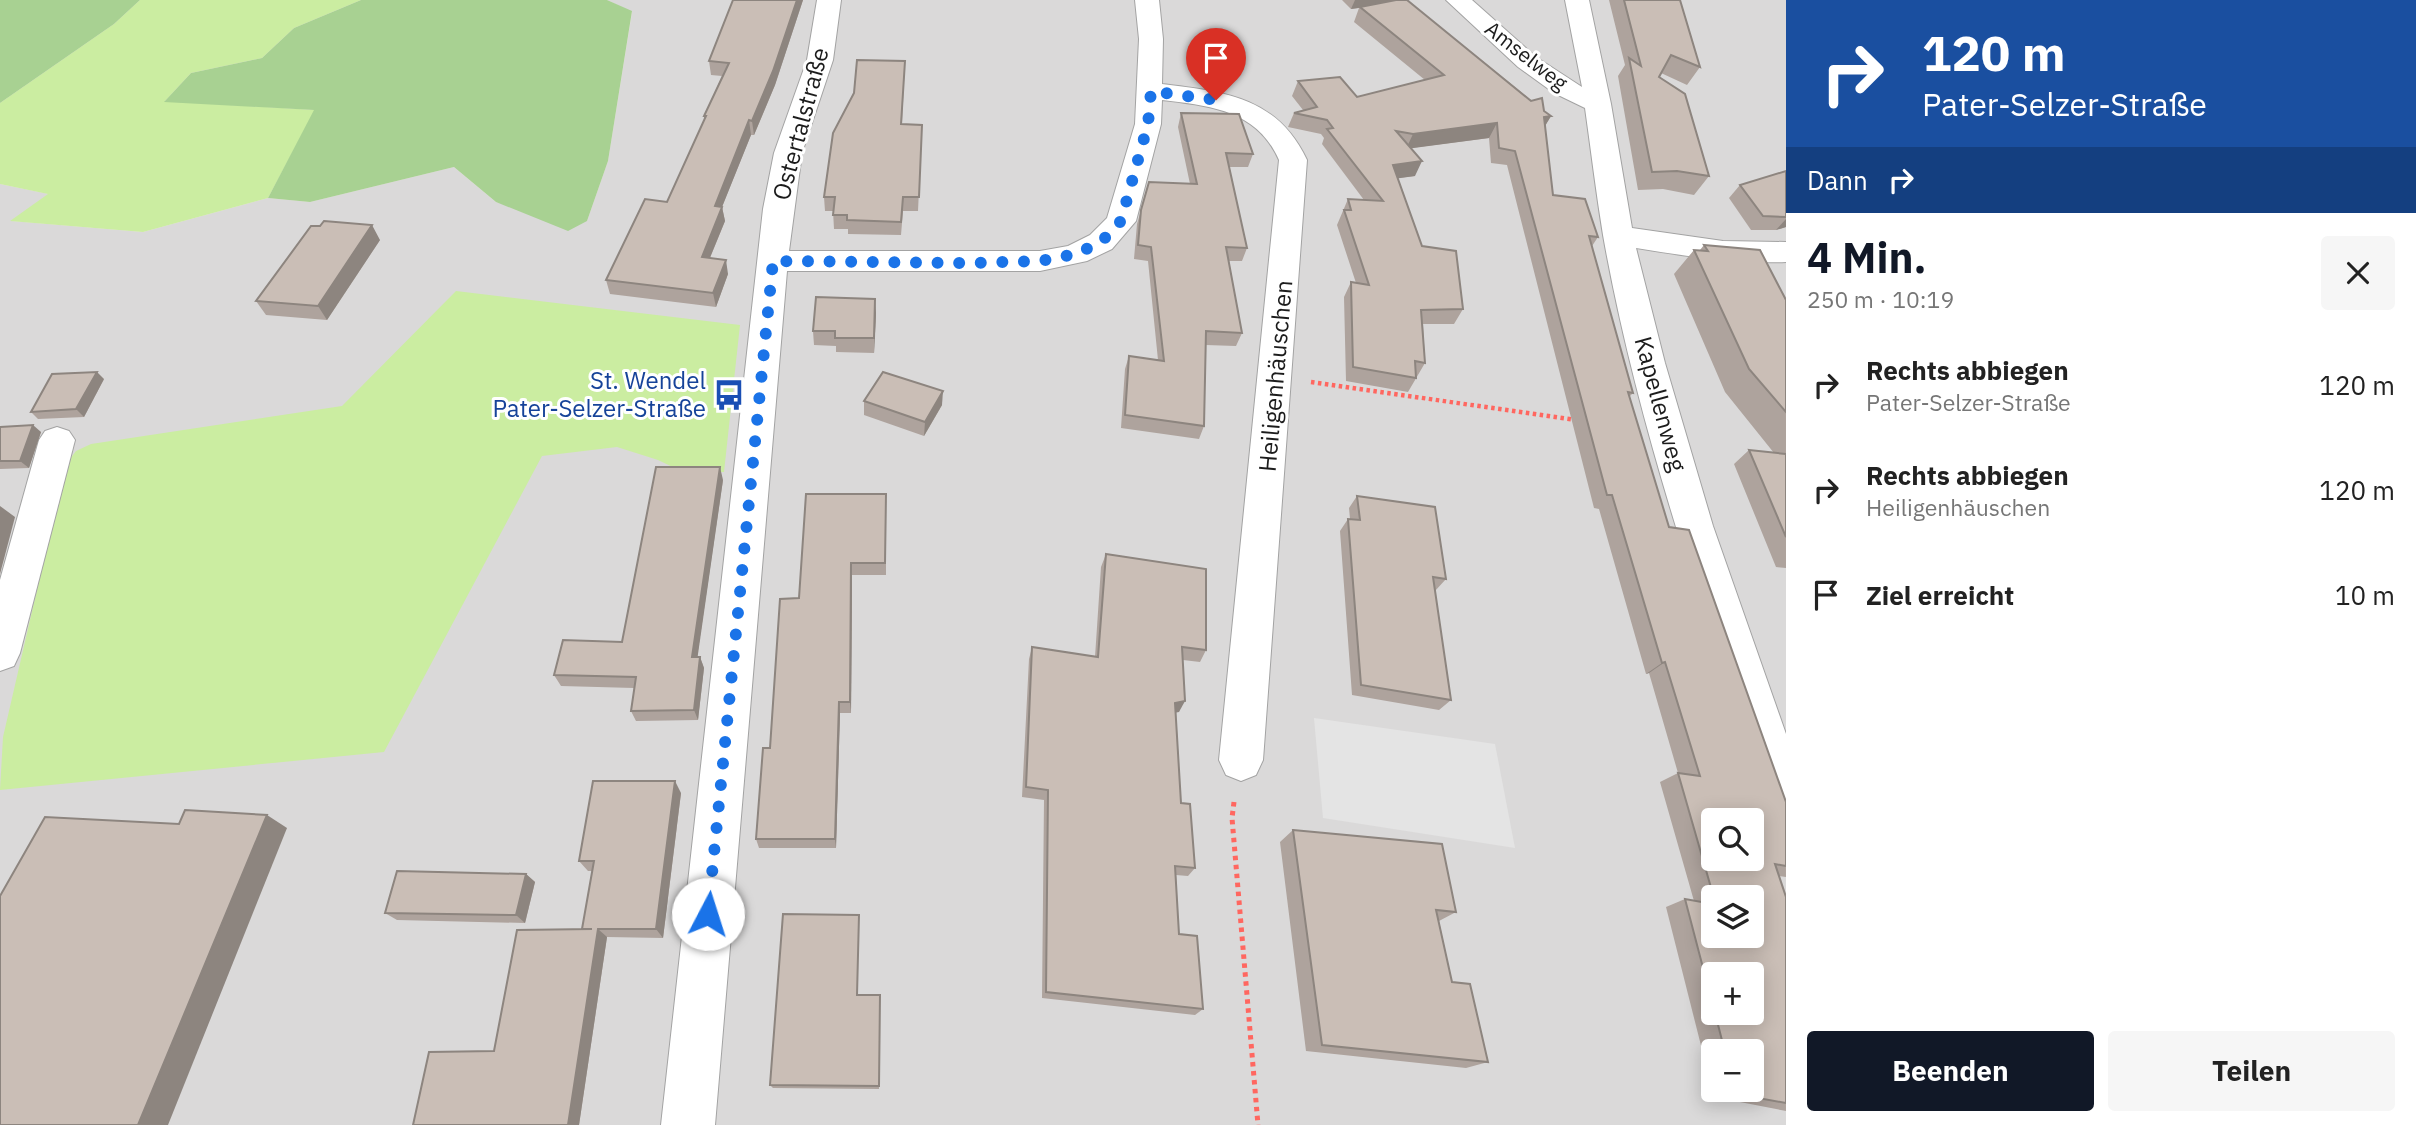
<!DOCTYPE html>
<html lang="de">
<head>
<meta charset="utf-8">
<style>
  body { margin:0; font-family:"IBM Plex Sans",sans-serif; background:#f6f6f6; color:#222; height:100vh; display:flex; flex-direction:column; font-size:26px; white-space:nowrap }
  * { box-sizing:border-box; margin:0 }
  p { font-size:23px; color:#767676 }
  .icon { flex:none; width:38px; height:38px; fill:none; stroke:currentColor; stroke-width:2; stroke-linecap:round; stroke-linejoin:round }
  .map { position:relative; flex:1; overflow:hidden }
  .side { display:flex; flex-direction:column; background:#fff; width:630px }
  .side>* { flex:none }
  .banner { background:#1a4fa0; color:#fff; overflow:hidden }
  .tools { position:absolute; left:1701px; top:808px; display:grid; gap:14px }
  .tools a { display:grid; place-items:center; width:63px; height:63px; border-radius:7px; background:#fff; box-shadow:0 4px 18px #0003; font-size:35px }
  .pin { position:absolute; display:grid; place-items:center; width:60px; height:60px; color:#fff; margin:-72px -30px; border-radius:50% 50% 50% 0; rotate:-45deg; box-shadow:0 0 7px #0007 }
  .pin .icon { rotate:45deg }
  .me { position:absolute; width:77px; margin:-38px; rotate:5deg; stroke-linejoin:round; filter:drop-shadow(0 0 5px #0008) }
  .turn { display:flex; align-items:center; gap:24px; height:147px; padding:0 21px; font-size:32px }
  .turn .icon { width:91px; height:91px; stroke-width:2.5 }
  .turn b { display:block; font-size:49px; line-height:60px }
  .then { display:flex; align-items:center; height:66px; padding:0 21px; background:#0003; gap:14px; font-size:26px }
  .round { display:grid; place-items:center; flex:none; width:74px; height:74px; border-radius:7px; background:#f6f6f6 }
  .overview { display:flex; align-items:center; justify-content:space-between; height:119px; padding:0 21px }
  h1 { font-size:42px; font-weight:700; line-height:52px; color:#111827 }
  .action { display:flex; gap:14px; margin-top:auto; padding:14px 21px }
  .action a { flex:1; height:80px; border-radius:7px; background:#111827; color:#fff; font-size:28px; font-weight:700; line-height:80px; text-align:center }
  .action a+a { background:#f6f6f6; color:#222 }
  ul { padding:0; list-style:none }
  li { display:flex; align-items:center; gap:21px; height:105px; padding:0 21px }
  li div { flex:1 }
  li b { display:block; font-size:26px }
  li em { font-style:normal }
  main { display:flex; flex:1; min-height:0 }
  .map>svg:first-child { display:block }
  .residential { fill:#dad9d9; fill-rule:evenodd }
  .grass { fill:#cbeda1 }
  .forest { fill:#a8d192 }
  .parking { fill:#e4e4e4 }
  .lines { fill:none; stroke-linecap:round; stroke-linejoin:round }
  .minor-casing { stroke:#a3a3a3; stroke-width:2 }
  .path-far1 { stroke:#ff6760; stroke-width:4.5; stroke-dasharray:3.5 3.5; stroke-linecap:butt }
  .path { stroke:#ff6760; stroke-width:5; stroke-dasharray:4.5 4.5; stroke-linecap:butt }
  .minor { fill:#fff; fill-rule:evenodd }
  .wall { fill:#aea39d; fill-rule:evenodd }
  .shaded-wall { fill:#8d857f }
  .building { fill:#cabeb6; stroke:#8d857f; stroke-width:2; fill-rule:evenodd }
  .route { stroke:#1a73e8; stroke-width:12; stroke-dasharray:0 21.6 }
  .labels { text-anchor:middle; stroke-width:6; stroke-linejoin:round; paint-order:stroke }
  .far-street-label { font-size:21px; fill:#1c1c1c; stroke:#fff }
  .street-label { font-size:24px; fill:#1c1c1c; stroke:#fff }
  .transit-label { font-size:24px; fill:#164399; stroke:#fff; text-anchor:end }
</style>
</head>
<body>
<main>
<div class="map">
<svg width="1786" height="1125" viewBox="0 0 1786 1125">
  <rect width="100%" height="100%" fill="#eee9e0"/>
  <path class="residential" d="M607 0H1786V1125H0V184L49 194 12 221 143 232 268 198 310 202 454 167 496 202 587 221 608 161 632 12ZM1713 821H1752V859H1713ZM1713 898H1752V936H1713ZM1713 975H1752V1013H1713ZM1713 1052H1752V1090H1713Z"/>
  <g class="grass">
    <path d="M140 0H361L294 28 262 58 191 73 165 101 315 110 268 198 143 232 10 221 48 194 0 184V103L114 24Z"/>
    <path d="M456 291 740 325 724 472H683L658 460 617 447 542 456 384 752 0 790 3 737 66 464 76 451 91 444 342 406Z"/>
  </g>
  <g class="forest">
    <path d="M0 0H140L114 24 0 103Z"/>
    <path d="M361 0H607L632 11 608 161 587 221 568 231 496 202 454 167 310 202 268 198 314 110 164 102 191 73 262 58 294 28Z"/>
  </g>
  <path class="parking" d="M1314 718 1495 744 1515 848 1323 818Z"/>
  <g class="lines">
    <defs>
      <g id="minor">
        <path d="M817 0H841L833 60 802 153 789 251H1040L1068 246 1090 235 1107 218 1135 124 1139 39 1135 0H1159L1163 39 1162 84C1226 92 1277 97 1307 160L1263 760 1256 775 1241 781 1226 775 1219 760 1279 160C1257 110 1211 106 1162 100L1161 124 1136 221 1112 249 1087 261 1040 271H787L715 1125H661L763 209 774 153 807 60Z"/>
        <path d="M1446 0H1472L1536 57 1582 87 1565 0H1589L1611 104 1632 228 1723 241 1786 242V262C1735 264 1686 256 1636 248L1665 363 1713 526 1786 734V819L1770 812 1764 797C1703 612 1637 427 1603 235 1596 193 1591 150 1585 108L1554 93 1518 67Z"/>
        <path d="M57 427 69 431 75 440 20 653 14 666 0 671V580L39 440 45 431Z"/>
      </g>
    </defs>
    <use href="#minor" class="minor-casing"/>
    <path class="path-far1" d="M1311 382 1576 420"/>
    <path class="path" d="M1234 802 1232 818 1258 1125"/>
    <use href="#minor" class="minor"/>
  </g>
  <g class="wall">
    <path d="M733 0H803L775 85 754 135H751L722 207 725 221 710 258 728 274 716 307 610 294 606 280 667 202 704 121V116L722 76 711 75 709 61Z"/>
    <path d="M1342 0H1407L1551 116 1545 126 1553 195 1598 237 1592 246 1633 393 1629 397 1669 527 1786 866V877L1779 876 1786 897V1111L1714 1097 1666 907 1685 899 1694 901 1660 782 1678 773 1649 673 1646 674 1599 509 1594 508 1507 165 1491 163 1489 138 1411 148 1415 176 1398 178 1422 246 1463 309 1454 324H1423L1425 363 1408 392 1346 381 1344 297 1351 282 1356 283 1337 225 1348 199 1364 200 1322 144 1324 138 1321 134 1288 127 1294 113 1303 110 1292 96 1298 81 1357 97 1425 80 1354 22 1359 8 1351 9ZM1713 898H1752L1713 936ZM1713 975 1752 1013H1713ZM1713 1052H1752V1090H1713Z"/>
    <path d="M1609 0H1680L1700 67 1687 85 1661 73 1659 77 1709 176 1694 195 1663 189 1638 190 1618 76 1625 65Z"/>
    <path d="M905 61 902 124 922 125 918 211H903L901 235 848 234V229H834L833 211H825L824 197Z"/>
    <path d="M1181 113 1253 154 1248 167H1229L1247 248 1242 261H1229L1242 333 1236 346 1206 345 1204 426 1199 439 1121 428 1125 369 1129 356 1158 360 1148 261 1134 259 1137 224 1141 210 1190 184 1178 127Z"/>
    <path d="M1786 171V227L1776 230H1751L1729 198 1740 185Z"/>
    <path d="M320 226 380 240 327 320 266 315 256 301Z"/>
    <path d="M1704 245 1786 300V568L1776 567 1734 464 1749 450 1774 453 1725 392 1674 274 1694 250H1700Z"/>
    <path d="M876 313 874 353 836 352V346L814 345 813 331Z"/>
    <path d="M104 379 84 417 38 419 31 412Z"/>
    <path d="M864 401 942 405 924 436 864 415Z"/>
    <path d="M0 427 41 432 29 468 0 469Z"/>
    <path d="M723 480 697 657H700L704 668 698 720 636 721 631 711 634 688 561 686 554 675 622 642Z"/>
    <path d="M886 494V575H852L851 713H840L836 848H759L756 839 770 748 799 598Z"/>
    <path d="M1357 496 1446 579 1435 591 1451 700 1439 710 1352 695 1340 531 1348 519H1350L1349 508Z"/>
    <path d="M1106 554 1206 650 1200 662 1183 660 1179 712H1176L1181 803 1195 868 1188 876 1176 875 1179 934 1203 1009 1195 1015 1042 998 1044 800 1022 797 1029 659 1032 647 1095 657 1101 567Z"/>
    <path d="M681 793 663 938 607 937 579 1125H413L494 1051 582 929 592 871H588L579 861Z"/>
    <path d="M1293 830 1456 912 1439 921 1452 982 1488 1062 1466 1068 1306 1051 1280 842Z"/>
    <path d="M526 874 535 882 525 923 397 920 385 913Z"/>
    <path d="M859 915 857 995H880L879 1089 773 1088 770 1085Z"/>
  </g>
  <g class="shaded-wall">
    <path d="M797 0H803L775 85 754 135 752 121Z"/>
    <path d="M1355 0H1400L1399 2 1351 9Z"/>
    <path d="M1551 116 1542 131 1544 117Z"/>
    <path d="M749 120 751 135 722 207 725 221 704 272 702 257 715 206Z"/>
    <path d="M1497 123 1489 138 1406 149 1413 134Z"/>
    <path d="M1422 161 1415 176 1386 180 1393 165Z"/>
    <path d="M1786 219V227L1776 230Z"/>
    <path d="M372 225 380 240 327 320 318 306Z"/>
    <path d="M726 260 728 274 716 307 713 293Z"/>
    <path d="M875 299 876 313 874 353V338Z"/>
    <path d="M97 372 104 379 84 417 76 409Z"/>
    <path d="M943 391 942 405 924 436 925 422Z"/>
    <path d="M33 425 41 432 29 468 20 461Z"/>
    <path d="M720 467 723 480 696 668 692 657Z"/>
    <path d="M0 506 15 517 0 574Z"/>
    <path d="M851 563 852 575 851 713 850 702Z"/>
    <path d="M700 657 704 668 698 720 694 710Z"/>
    <path d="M1665 662 1649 673 1646 674 1662 663Z"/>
    <path d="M1185 701 1179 712 1169 714 1175 703Z"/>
    <path d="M839 702 840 713 836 848 835 839Z"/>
    <path d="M675 781 681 793 663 938 656 929Z"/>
    <path d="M267 815 287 828 168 1125H138Z"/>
    <path d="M526 874 535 882 525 923 516 915Z"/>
    <path d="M598 929 607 937 579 1125H568Z"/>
  </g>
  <g class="building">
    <path d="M733 0H797L773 71 752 121 749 120 715 206 722 207 702 257 726 260 713 293 606 280 645 199 667 202 706 116H704L729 63 709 61Z"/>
    <path d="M1396 0H1407L1531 101 1542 98 1544 111 1551 116 1544 117 1553 195 1585 199 1598 237 1589 236 1633 393 1628 392 1669 527 1689 530 1786 802V866L1775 864 1786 897V1103L1736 1094 1735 1090H1752V1052H1725L1715 1013H1752V975H1713V1006L1685 899 1713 904V936H1752V898H1714L1678 773 1700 776 1665 662 1662 663 1612 495H1607L1515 151 1499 148 1497 123 1413 134 1396 131 1422 161 1393 165 1422 246 1456 251 1463 309 1421 310 1425 363 1415 361 1416 378 1353 367 1351 282 1369 285 1344 210H1351L1348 199 1383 201 1327 129 1333 128 1327 120 1294 113 1317 107 1298 81 1340 77 1357 97 1444 75 1360 7ZM1713 821H1752V859H1713Z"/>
    <path d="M1624 0H1680L1700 67 1671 55 1659 77 1685 94 1709 176 1677 171 1652 172 1629 58 1641 66Z"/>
    <path d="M857 60 905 61 901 124 922 125 919 197H903L901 222 847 220V215H833L835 197H824L833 133 854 93Z"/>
    <path d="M1181 113 1239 114 1253 154 1226 153 1247 248 1226 247 1242 333 1206 331 1204 426 1125 415 1129 356 1164 361 1151 247 1138 245 1141 210 1149 182 1197 184Z"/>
    <path d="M1786 171V217L1763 216 1740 185Z"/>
    <path d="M324 221 372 225 318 306 256 301 311 226H320Z"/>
    <path d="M1704 245 1760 250 1786 300V412L1749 369 1694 250 1708 251Z"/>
    <path d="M816 297 875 299 874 338H835V331H813Z"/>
    <path d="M97 372 76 409 31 412 52 374Z"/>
    <path d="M883 372 943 391 925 422 864 401Z"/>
    <path d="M33 425 20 461H0V427Z"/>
    <path d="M1749 450 1786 454V537Z"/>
    <path d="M656 467H720L692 657H700L694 710 631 711 636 677 554 675 563 640 622 642Z"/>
    <path d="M806 494H886L885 563H851L850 702H839L835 839H756L763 748H770L780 599 799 598Z"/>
    <path d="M1357 496 1435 507 1446 579 1433 577 1451 700 1361 685 1348 519 1360 520Z"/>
    <path d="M1106 554 1206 569V650L1182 647 1185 701 1175 703 1181 803 1190 804 1195 868 1175 866 1179 934 1197 936 1203 1009 1046 992 1048 790 1026 787 1032 647 1098 657Z"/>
    <path d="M593 781H675L656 929H598L568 1125H413L429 1052 494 1051 517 930 592 929H582L594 861H579Z"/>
    <path d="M185 810 267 815 138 1125H0V896L45 817 179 824Z"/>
    <path d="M1293 830 1442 844 1456 912 1436 910 1452 982 1470 984 1488 1062 1322 1045Z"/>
    <path d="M397 871 526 874 516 915 385 913Z"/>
    <path d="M783 914 859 915 857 995H880L879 1086 770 1085Z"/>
  </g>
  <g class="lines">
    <path class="route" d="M708 914 773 261 970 263 1040 261 1076 254 1101 242 1121 221 1148 124 1151 91 1216 100"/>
  </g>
  <defs>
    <symbol id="bus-bare" viewBox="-9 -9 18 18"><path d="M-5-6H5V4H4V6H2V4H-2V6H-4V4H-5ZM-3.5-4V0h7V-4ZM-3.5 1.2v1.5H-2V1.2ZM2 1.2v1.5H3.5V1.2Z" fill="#1a4fb4" stroke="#fff" stroke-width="2.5" paint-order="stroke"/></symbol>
  </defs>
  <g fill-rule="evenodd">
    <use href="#bus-bare" x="707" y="373" width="44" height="44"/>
  </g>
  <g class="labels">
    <g class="far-street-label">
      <text transform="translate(1526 56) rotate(38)" y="7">Amselweg</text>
    </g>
    <g class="street-label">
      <text transform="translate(801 124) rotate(-75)" y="8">Ostertalstraße</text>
      <text transform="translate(1276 376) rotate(-85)" y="8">Heiligenhäuschen</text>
      <text transform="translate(1660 404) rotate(75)" y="8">Kapellenweg</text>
    </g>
    <g class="transit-label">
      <text x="706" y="389">St. Wendel<tspan x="706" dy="28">Pater-Selzer-Straße</tspan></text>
    </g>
  </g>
</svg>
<div class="tools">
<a><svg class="icon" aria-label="search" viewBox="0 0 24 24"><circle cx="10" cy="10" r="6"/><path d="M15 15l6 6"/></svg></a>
<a><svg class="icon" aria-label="layers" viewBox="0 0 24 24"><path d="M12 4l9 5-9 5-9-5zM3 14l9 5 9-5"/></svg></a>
<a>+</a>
<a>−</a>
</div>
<div class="pin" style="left:1216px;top:100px;background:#d93025"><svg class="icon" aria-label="arrive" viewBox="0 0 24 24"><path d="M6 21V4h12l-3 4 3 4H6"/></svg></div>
<svg class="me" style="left:708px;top:914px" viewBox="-20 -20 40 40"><circle r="19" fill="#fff"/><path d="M0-13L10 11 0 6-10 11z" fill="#1a73e8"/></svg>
</div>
<section class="side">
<div class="banner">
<div class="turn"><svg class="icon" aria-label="right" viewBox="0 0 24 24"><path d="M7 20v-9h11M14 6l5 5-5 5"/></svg><div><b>120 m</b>Pater-Selzer-Straße</div></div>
<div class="then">Dann<svg class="icon" aria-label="right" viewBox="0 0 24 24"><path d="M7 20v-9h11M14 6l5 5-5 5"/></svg></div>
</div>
<div class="overview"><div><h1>4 Min.</h1><p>250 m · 10:19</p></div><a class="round"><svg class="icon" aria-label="close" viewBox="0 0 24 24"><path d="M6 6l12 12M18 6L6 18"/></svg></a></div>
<ul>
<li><svg class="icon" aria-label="right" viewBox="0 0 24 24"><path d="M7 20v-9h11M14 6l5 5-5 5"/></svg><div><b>Rechts abbiegen</b><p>Pater-Selzer-Straße</p></div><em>120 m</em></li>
<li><svg class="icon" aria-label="right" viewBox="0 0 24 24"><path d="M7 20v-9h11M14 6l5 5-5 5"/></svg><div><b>Rechts abbiegen</b><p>Heiligenhäuschen</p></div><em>120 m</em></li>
<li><svg class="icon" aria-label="arrive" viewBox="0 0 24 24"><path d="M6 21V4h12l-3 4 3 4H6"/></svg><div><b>Ziel erreicht</b></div><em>10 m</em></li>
</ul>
<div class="action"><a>Beenden</a><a>Teilen</a></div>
</section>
</main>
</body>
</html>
